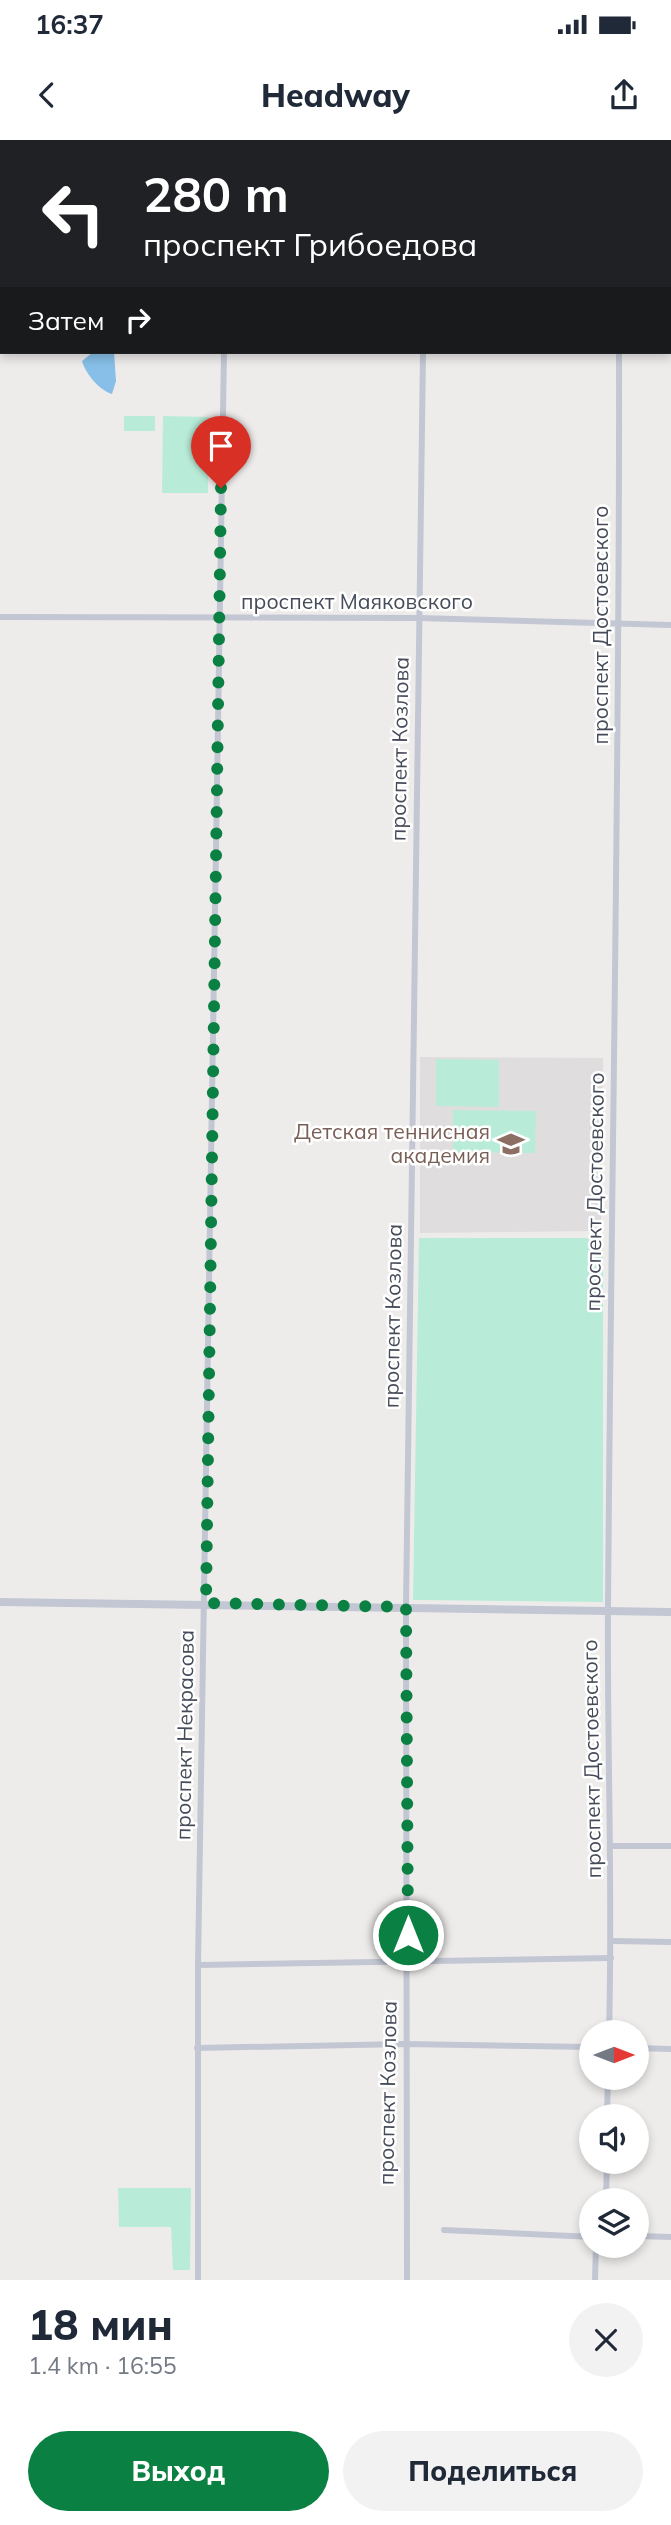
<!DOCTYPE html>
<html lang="ru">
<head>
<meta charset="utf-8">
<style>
  body { margin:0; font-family:Mulish,sans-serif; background:#f2f2f3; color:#1f2937; height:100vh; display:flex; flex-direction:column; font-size:26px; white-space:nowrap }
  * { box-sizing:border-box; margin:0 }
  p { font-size:23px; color:#747a83 }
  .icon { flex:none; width:38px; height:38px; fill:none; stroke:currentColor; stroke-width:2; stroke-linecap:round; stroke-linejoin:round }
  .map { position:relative; height:2140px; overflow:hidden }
  .drawer { display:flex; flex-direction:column; background:#fff; flex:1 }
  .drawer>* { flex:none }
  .banner { position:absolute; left:0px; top:0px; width:672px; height:214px; box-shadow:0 4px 10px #0003; background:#202124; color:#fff; overflow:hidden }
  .needle { width:46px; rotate:90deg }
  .controls { position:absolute; left:579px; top:1880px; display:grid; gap:14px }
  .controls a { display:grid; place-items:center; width:70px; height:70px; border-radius:50%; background:#fff; box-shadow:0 4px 10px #0003; font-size:35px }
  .pin { position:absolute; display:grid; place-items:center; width:60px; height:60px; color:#fff; margin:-72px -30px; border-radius:50% 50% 50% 0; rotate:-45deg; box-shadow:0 0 7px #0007 }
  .pin .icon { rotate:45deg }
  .me { position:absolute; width:77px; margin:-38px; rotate:0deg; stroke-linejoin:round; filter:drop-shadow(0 0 5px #0008) }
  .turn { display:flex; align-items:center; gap:24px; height:147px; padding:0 28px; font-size:32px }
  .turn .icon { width:91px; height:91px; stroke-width:2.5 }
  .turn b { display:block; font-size:49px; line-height:60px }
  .then { display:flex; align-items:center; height:66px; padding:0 28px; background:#0003; gap:14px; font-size:26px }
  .round { display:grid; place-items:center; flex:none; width:74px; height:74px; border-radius:37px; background:#f2f2f3 }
  .overview { display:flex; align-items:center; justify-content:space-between; height:119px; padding:0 28px }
  h1 { font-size:42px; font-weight:800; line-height:52px }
  .primary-button { display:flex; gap:14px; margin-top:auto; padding:14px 28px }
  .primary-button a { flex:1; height:80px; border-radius:42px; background:#0b8043; color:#fff; font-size:28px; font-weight:800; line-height:80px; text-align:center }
  .primary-button a+a { background:#f2f2f3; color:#1f2937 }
  .status { display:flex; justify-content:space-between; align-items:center; height:49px; padding:0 35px; background:#fff; direction:ltr }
  .status svg { height:19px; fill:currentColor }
  header { display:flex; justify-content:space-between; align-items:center; height:91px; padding:0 28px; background:#fff; font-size:32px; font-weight:800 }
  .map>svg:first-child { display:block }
  .education { fill:#dfdddd }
  .green { fill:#b9ecd8 }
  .water { fill:#87bfe8 }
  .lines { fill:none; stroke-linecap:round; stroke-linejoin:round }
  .minor { stroke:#c2c7d3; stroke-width:6 }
  .tertiary { stroke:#c2c7d3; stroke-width:8 }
  .secondary { stroke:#bec4d5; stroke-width:9 }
  .route { stroke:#0b8043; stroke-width:12; stroke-dasharray:0 21.6 }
  .labels { text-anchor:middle; stroke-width:5; stroke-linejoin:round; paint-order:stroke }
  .street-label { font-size:21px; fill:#454b58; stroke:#fff }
  .education-label { font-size:21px; fill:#785e54; stroke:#fff; text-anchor:end }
</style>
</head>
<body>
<div class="status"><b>16:37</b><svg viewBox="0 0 49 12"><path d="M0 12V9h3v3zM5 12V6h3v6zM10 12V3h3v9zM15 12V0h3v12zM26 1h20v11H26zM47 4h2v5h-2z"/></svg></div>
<header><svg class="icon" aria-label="back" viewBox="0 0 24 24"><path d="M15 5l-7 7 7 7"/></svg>Headway<svg class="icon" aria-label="share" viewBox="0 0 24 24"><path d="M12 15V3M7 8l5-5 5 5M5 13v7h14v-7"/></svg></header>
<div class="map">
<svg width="671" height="2140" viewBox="0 0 671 2140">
  <rect width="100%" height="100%" fill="#eeeceb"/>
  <path class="education" d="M420 917 603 918 601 1091 420 1093Z"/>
  <g class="green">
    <rect x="124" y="276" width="31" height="15"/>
    <path d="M163 276 209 277 208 353H162Z"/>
    <path d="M436 919 499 920V967L436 966Z"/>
    <path d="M453 970 536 971 535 1013 453 1012Z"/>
    <path d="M419 1098H603V1462L413 1460Z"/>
    <path d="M118 2048H191L190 2130H173L171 2087H119Z"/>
  </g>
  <path class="water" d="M93 212H114L116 241 112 254C100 251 85 233 82 221Z"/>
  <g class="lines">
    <g class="minor">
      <path d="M227 2V0"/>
      <path d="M425 2 426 0"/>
      <path d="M0 477 419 478 671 485"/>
      <path d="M610 1706H671"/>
      <path d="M612 1801 671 1802"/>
      <path d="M198 1825 611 1818"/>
      <path d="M609 1892C613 1751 607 1610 608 1470 611 1050 620 631 619 212"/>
      <path d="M197 1908 405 1904 592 1907"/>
      <path d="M637 1908 671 1909"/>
      <path d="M607 1976 608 1937"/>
      <path d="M606 2060 607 2021"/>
      <path d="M444 2090 592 2097"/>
      <path d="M637 2096 671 2097"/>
      <path d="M198 2140V1825L224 212"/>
      <path d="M407 2140 406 1467 423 212"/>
      <path d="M595 2140 596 2105"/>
    </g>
    <path class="tertiary" d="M0 1462 671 1472"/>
    <g class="secondary">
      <path d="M478 0 486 2"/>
      <path d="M670 42H671"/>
    </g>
  </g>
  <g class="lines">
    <path class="route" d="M221 348 206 1463 406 1467 408 1795"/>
  </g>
  <defs>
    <symbol id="school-bare" viewBox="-9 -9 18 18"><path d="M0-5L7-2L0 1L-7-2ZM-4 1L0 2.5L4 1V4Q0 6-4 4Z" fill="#8d6e63" stroke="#fff" stroke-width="2.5" paint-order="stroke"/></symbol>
  </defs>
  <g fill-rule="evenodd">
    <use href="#school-bare" x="492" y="985" width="38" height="38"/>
  </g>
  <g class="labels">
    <g class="street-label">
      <text x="357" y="469">проспект Маяковского</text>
      <text transform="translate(601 485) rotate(-90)" y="7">проспект Достоевского</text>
      <text transform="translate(400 609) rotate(-89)" y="7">проспект Козлова</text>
      <text transform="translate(595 1052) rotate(-89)" y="7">проспект Достоевского</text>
      <text transform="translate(393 1176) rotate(-89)" y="7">проспект Козлова</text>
      <text transform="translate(185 1595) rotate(-89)" y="7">проспект Некрасова</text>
      <text transform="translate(592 1619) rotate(-91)" y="7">проспект Достоевского</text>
      <text transform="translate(388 1953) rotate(-89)" y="7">проспект Козлова</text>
    </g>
    <g class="education-label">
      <text x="490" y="999">Детская теннисная<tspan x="490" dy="24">академия</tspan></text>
    </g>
  </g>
</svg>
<div class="controls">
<a><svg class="needle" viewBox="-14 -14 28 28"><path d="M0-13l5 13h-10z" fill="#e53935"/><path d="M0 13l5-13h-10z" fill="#747a83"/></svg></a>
<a><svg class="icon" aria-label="sound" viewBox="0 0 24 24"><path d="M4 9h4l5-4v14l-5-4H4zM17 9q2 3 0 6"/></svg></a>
<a><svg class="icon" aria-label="layers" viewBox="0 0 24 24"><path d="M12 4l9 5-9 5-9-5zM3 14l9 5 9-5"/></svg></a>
</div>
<div class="pin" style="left:221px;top:348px;background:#d93025"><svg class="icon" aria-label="arrive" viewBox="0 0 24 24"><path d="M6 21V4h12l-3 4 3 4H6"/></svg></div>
<svg class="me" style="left:408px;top:1795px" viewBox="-20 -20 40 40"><circle r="17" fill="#0b8043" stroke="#fff" stroke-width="3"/><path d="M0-11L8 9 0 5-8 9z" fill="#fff"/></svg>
<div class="banner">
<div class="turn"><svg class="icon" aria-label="left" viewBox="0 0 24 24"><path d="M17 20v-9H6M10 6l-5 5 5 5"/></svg><div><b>280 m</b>проспект Грибоедова</div></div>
<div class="then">Затем<svg class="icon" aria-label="right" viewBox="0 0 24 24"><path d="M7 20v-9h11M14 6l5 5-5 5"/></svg></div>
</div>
</div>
<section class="drawer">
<div class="overview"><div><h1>18 мин</h1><p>1.4 km · 16:55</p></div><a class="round"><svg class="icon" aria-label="close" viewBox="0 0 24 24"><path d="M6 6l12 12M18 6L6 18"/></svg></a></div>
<div class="primary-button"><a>Выход</a><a>Поделиться</a></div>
</section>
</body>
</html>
